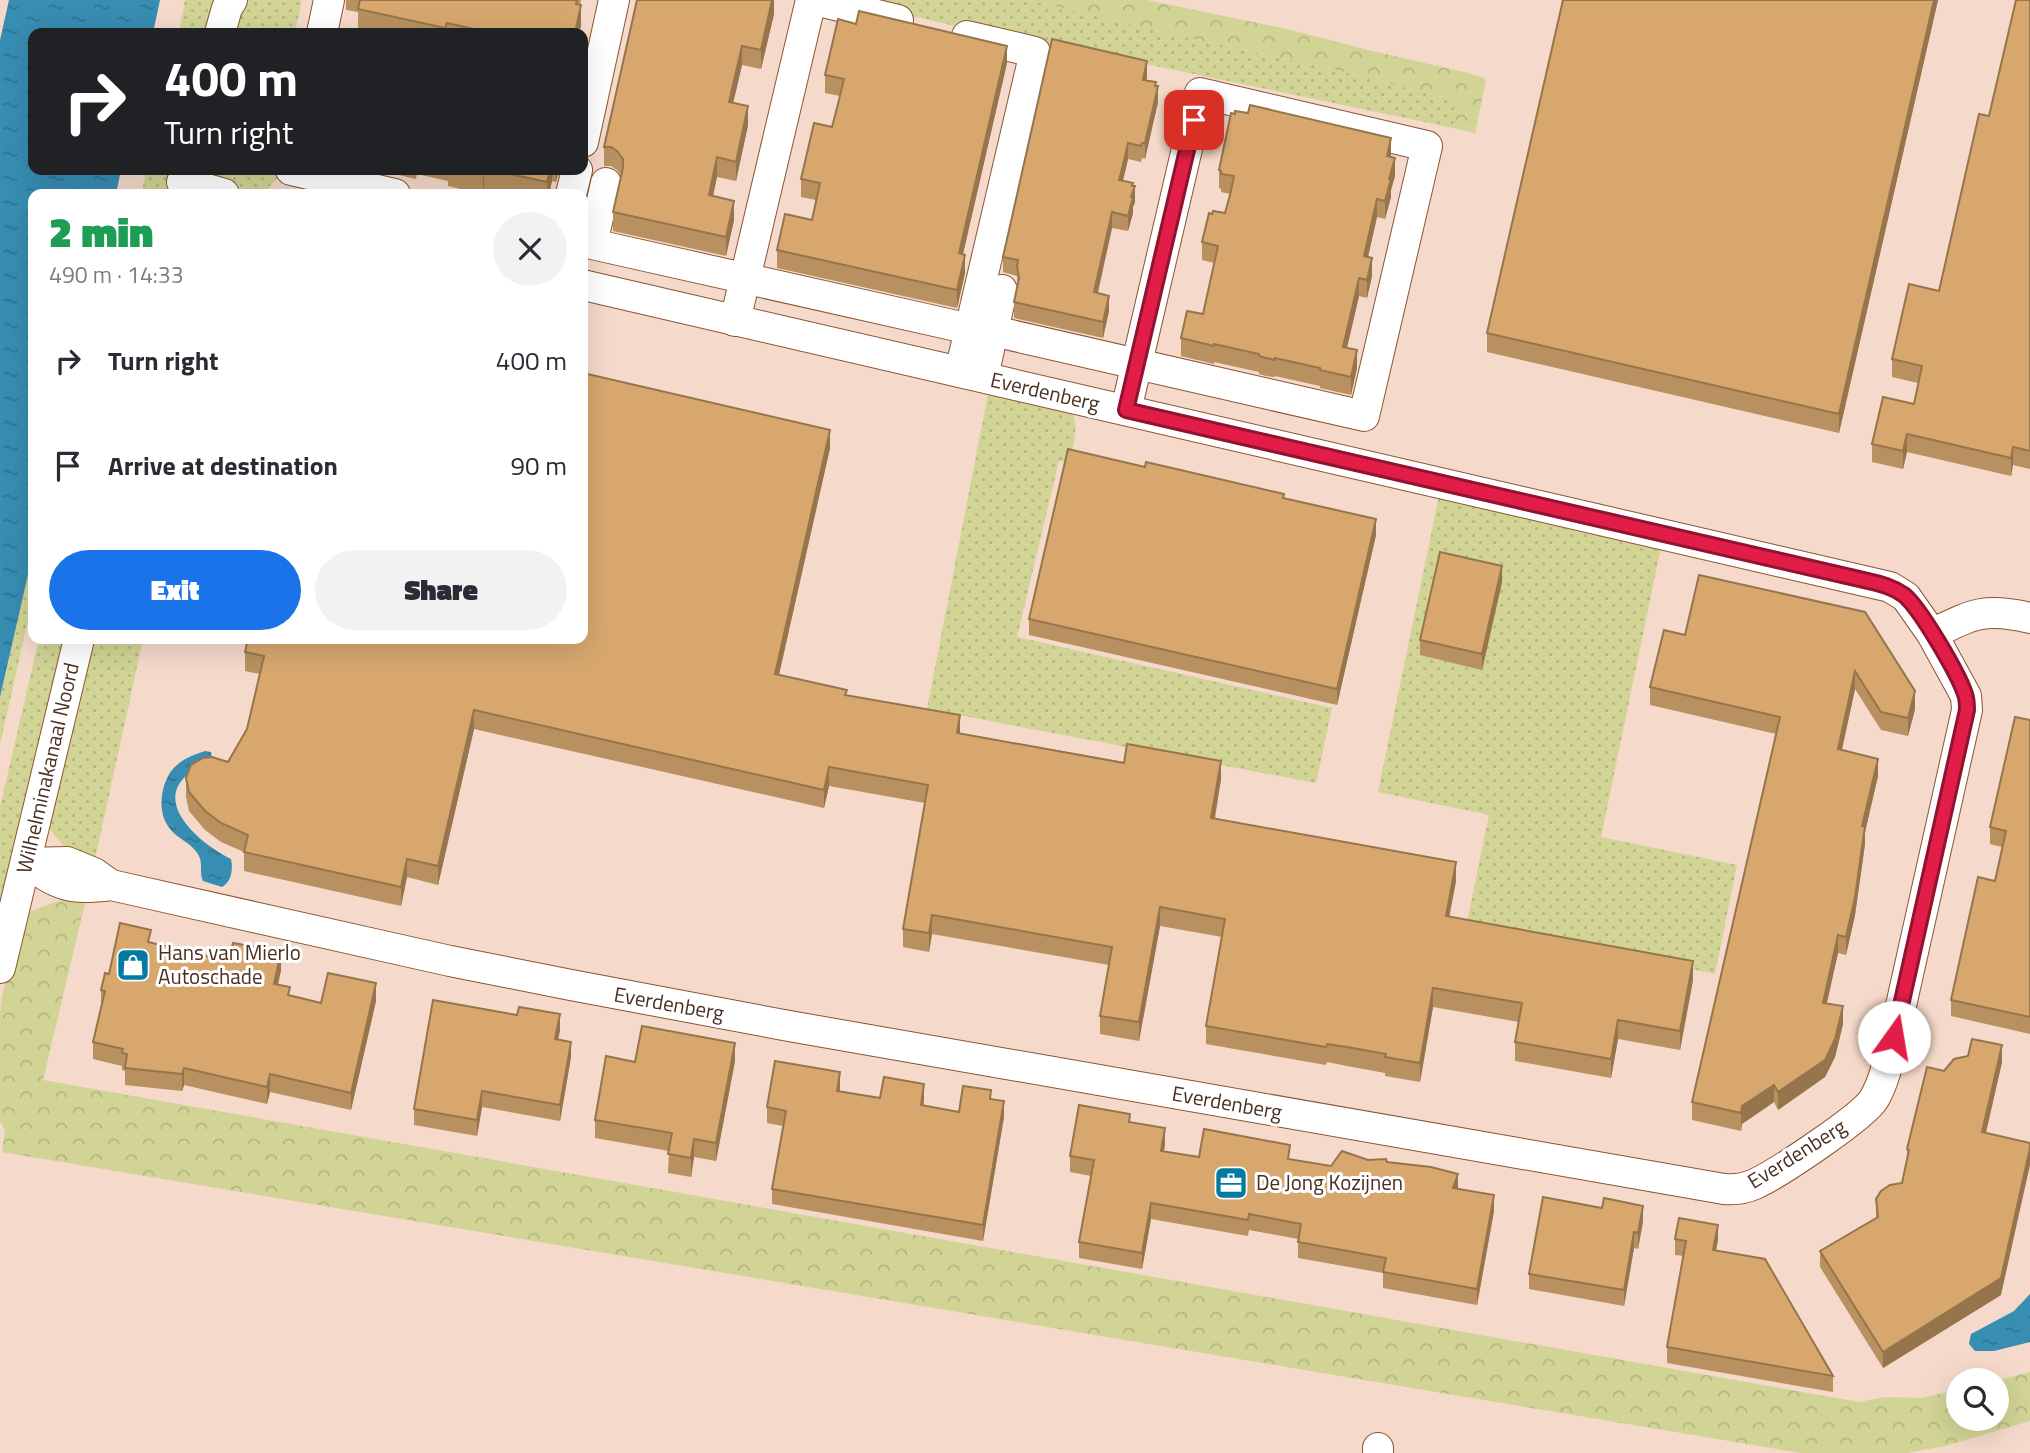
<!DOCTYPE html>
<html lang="en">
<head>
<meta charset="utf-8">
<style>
  body { margin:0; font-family:"Titillium Web",sans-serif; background:#f2f2f3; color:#2b2b33; height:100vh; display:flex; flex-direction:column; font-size:26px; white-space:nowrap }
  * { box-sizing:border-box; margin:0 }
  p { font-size:23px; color:#7c7c81 }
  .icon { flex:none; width:38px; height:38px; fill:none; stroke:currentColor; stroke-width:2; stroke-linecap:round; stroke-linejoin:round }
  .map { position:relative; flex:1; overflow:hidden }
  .side { position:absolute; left:28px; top:189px; width:560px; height:455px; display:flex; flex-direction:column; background:#fff; border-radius:14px; box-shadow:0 7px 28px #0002 }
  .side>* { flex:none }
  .hud { position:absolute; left:28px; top:28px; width:560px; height:147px; border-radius:14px; box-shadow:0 7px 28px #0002; background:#202124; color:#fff; overflow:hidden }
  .controls { position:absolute; left:1946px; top:1368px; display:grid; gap:14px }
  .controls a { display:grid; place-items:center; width:63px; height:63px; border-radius:50%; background:#fff; box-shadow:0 7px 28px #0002; font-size:35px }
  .pin { position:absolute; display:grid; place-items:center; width:60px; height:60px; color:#fff; margin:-30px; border-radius:14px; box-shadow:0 4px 10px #0006 }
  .me { position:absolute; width:77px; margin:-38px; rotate:13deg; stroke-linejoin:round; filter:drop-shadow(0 0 5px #0008) }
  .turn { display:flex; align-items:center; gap:24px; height:147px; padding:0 21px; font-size:32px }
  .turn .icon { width:91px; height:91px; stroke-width:2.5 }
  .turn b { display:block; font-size:49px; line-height:60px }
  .round { display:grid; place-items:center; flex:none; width:74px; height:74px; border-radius:37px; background:#f2f2f3 }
  .headline { display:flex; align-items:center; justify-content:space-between; height:119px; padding:0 21px }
  h1 { font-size:42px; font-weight:800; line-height:52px; color:#1e9e55 }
  .cta { display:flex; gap:14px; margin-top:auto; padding:14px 21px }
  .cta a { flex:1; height:80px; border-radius:42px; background:#1a73e8; color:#fff; font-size:28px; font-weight:800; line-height:80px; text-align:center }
  .cta a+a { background:#f2f2f3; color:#2b2b33 }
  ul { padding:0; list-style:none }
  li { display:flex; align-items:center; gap:21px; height:105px; padding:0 21px }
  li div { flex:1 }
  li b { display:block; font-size:26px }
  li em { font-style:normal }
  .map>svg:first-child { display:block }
  .grass { fill:url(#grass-dots) }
  .forest { fill:url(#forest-crowns) }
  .water { fill:url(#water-ripples) }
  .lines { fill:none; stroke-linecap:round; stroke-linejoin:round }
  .minor-casing { stroke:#8e532f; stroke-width:32 }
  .minor { stroke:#fff; stroke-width:30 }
  .wall { fill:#b9905f }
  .shaded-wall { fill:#96754d }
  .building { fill:#d7a76e; stroke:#96754d; stroke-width:2 }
  .route-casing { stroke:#92132f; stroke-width:18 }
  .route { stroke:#e11d48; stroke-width:12 }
  .labels { text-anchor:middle; stroke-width:6; stroke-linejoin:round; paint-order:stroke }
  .street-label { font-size:21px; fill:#4b3021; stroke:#fff }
  .poi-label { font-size:21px; fill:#4b3021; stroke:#fff; text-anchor:start }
</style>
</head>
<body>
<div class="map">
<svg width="2030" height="1453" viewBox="0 0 2030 1453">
  <defs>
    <pattern id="grass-dots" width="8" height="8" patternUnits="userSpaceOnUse" patternTransform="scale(1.75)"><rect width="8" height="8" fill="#d1d495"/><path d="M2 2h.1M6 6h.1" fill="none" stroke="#b5b680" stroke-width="1.8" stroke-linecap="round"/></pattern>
    <pattern id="forest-crowns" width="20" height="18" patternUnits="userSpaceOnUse" patternTransform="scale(1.75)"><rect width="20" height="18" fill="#d1d495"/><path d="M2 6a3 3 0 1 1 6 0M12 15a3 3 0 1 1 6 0" fill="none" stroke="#b5b680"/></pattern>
    <pattern id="water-ripples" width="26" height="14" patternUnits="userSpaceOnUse" patternTransform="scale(1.75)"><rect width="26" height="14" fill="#378db2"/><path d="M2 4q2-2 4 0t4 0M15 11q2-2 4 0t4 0" fill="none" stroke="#307490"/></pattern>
  </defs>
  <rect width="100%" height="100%" fill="#f5d9ca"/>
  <g class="grass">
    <path d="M185 0H218L206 33H179Z"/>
    <path d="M245 0H302L295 33H231Z"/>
    <path d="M845 0H1030L1170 34 1337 70 1369 79 1433 94 1457 103 1453 128 1070 48 1014 40Z"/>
    <path d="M147 170H174L168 194H141Z"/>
    <path d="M209 170H280L278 177 267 190 249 191 213 179Z"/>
    <path d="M989 389 1069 408C1081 424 1073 444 1069 463L1059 461 1017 637 1332 708 1316 783 927 709Z"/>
    <path d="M1439 496 1662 542 1601 837 1737 865 1715 974 1467 922 1489 815 1378 792Z"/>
    <path d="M33 553V598L0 744V697Z"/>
    <path d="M39 639H67L0 918V807Z"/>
    <path d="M90 639H143L94 864 70 853 47 826Z"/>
  </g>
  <g class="forest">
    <path d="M1030 0H1147L1287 29 1368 50 1468 73 1484 78 1486 81 1475 133 1453 128 1457 103 1433 94 1369 79 1337 70 1170 34Z"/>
    <path d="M77 898 86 899 43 1080 1859 1402 1885 1397 1921 1398 1958 1390V1419H1997V1381H1995L2030 1372V1421L1945 1446 1907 1453H1801L2 1152 5 1131 0 1121C0 1085 0 1048 0 1012 3 977 21 946 29 912L55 902Z"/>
  </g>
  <g class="water">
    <path d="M9 0H160L153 33H33V170H121L116 194H33V553L0 697V40Z"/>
    <path d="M205 751 211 752 213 764C205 767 194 769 187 775 152 805 204 846 231 859 233 869 232 881 222 887L203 881C199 873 203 864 199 856 192 842 176 839 168 826 157 811 161 784 172 770 180 760 193 755 205 751Z"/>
    <path d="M2030 1294V1342L1994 1351H1975L1969 1344 1971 1334 2014 1311Z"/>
  </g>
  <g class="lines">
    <defs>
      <g id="minor">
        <path d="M814 0 898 20"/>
        <path d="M220 33 227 8 232 0"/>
        <path d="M322 33 329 0"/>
        <path d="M583 142 614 0"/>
        <path d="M291 170 395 194"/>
        <path d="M182 182 224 194"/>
        <path d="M606 183 592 244 970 329"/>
        <path d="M571 194 577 170"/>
        <path d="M735 321 811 0"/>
        <path d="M993 331 1364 416 1427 146 1200 93 1126 410"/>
        <path d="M960 372 1035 52 967 36"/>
        <path d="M983 377 1002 290"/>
        <path d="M1932 634C1973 614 1985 607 2030 618"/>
        <path d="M26 863C61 886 68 890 111 885L450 961 571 985 789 1026 1724 1189C1735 1190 1744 1189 1755 1184 1777 1174 1863 1117 1874 1099 1885 1080 1889 1058 1894 1037L1967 710 1966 696 1932 634 1906 597 1890 587 583 285"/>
        <path d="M26 863 67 862 94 873 108 883"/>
        <path d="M0 968 79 639"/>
        <path d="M1378 1448V1453"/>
      </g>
    </defs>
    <use href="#minor" class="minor-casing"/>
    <use href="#minor" class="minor"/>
  </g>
  <g class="wall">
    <path d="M346 0H581L580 5 581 26 579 33H374L358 30V12L346 10Z"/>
    <path d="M774 0V14L761 69 742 65 733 103 748 125 736 181 717 177 713 196 734 220 726 256 613 231V212L621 176 617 170 611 166H604V147Z"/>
    <path d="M1938 0 1839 433 1487 352V333Z"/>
    <path d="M2030 0V469L2013 465 2011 476 1907 452 1903 469 1872 462V444L1914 404 1918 383 1892 377V359L1939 291Z"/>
    <path d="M1007 63 963 254 965 273 957 308 777 268V250L812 220 816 200 801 197V179L832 127 840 96 825 93V75Z"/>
    <path d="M1147 77 1146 80 1156 86 1158 102 1145 159 1142 158 1141 162 1128 159 1123 181 1133 186 1135 202 1133 207V213L1128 231 1112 228 1098 293 1109 311 1103 338 1014 318V302L1018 285 1017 276 1003 272V257Z"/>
    <path d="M1391 157 1395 176 1391 190V197L1385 219 1377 217 1368 257 1372 276 1367 298 1359 296 1347 347 1357 368 1351 395 1320 388V386L1275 376V377L1266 376 1259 374V372L1214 362V364L1181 356V338L1203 314 1214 263 1202 260V242L1225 213 1230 194 1221 192V189L1219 188V170Z"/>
    <path d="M381 170H559L556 182 552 181 549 194H508L484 189 482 194 448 186V181L417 174 416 179 381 171Z"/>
    <path d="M830 448 779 675 847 695 960 733 1221 779 1215 819 1456 881 1449 916 1693 980 1680 1050 1618 1039 1611 1078 1515 1061V1042L1519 1022 1433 1007 1420 1082 1385 1076V1073L1347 1066 1327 1062 1326 1065 1206 1044V1026L1222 937 1160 926 1139 1041 1100 1034V1016L1109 965 932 934 929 952 903 947V929L925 803 829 786 824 808 474 729 438 885 407 877 401 906 244 871V852L221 842 205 830 189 811 186 797V778L228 762 247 729 260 674 245 671V652L583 639Z"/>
    <path d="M1284 498 1376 535 1337 705 1029 635V619Z"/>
    <path d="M1699 575 1915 709 1908 736 1881 730 1855 689 1842 750 1878 776 1865 832V844L1855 915 1846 955 1838 953 1826 1004 1843 1024 1835 1057 1825 1077 1778 1110 1774 1102 1742 1124 1741 1131 1692 1120V1102L1776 734 1650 705V687L1685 635Z"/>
    <path d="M1502 582 1482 670 1420 655V640Z"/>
    <path d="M2030 720V1034L1951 1016V1000L1995 881 2002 847 1990 844V827Z"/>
    <path d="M151 943 228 961 281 970 278 985 290 996 321 1003 376 1001 351 1110 270 1092 267 1104 184 1085 182 1091 125 1085V1071L122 1070V1066L93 1059V1042L101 1007V990Z"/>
    <path d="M560 1030 558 1040 571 1057 560 1121 482 1107 477 1136 414 1125V1109Z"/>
    <path d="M735 1061 716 1161 694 1157 691 1177 668 1173 669 1151 595 1138V1120L635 1062Z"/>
    <path d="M2002 1062 1986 1133 2001 1295 1883 1368 1820 1267V1251L1876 1218V1199L1902 1183 1907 1159V1149L1944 1071Z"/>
    <path d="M840 1088V1091L880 1098 924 1100 923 1106 959 1112 991 1099 1004 1117 983 1241 772 1204V1189L783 1126 767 1123V1107Z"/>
    <path d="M1130 1122 1165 1144 1164 1151 1199 1157 1290 1159 1331 1166 1368 1160 1387 1162 1458 1189 1494 1211 1477 1305 1383 1288V1273L1298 1258V1239L1249 1230 1248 1236 1151 1219 1142 1269 1079 1258V1242L1091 1176 1070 1172V1156Z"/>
    <path d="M1643 1221 1638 1249 1634 1248 1624 1306 1529 1289V1274Z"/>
    <path d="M1675 1239 1718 1240 1716 1250 1833 1376V1392L1667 1363V1347L1684 1256 1675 1255Z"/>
  </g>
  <g class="shaded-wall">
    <path d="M772 0H774V14L761 69V50Z"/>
    <path d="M1934 0H1938L1839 433V414Z"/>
    <path d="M581 5V26L579 33H575Z"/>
    <path d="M742 46V65L729 121V102Z"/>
    <path d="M1007 46V63L959 271V253Z"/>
    <path d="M1147 61V77L1143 96V80Z"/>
    <path d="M1156 82V96L1158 86V102L1145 159V143Z"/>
    <path d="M748 106V125L736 181V162Z"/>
    <path d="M1391 138V156L1387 174V156Z"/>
    <path d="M1128 143V159L1119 196V180Z"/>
    <path d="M717 157V177L709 214V195Z"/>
    <path d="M1395 158V176L1391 190V197L1385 219V201L1389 179Z"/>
    <path d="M484 170V189L483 194V173Z"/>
    <path d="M550 170H552V181L549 194H547V182Z"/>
    <path d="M556 170H559L556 182Z"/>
    <path d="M1133 183V193L1135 186V202L1133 207V213L1128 231V216Z"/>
    <path d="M1377 199V217L1364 274V256Z"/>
    <path d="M734 201V220L726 256V237Z"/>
    <path d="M1112 212V228L1094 308V292Z"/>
    <path d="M965 255V273L957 308V290Z"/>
    <path d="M1372 258V276L1367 298V280Z"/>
    <path d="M1359 278V296L1343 365V347Z"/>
    <path d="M1109 296V311L1103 338V322Z"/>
    <path d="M1357 350V368L1351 395V377Z"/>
    <path d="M830 430V448L775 692V674Z"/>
    <path d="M1907 434V452L1903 469V451Z"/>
    <path d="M2013 447V465L2011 476V458Z"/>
    <path d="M1376 519V535L1337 705V689Z"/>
    <path d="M1502 566V582L1482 670V654Z"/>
    <path d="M1855 671V689L1838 767V749Z"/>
    <path d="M1915 691V709L1908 736V718Z"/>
    <path d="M474 710V729L438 885V866Z"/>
    <path d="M960 715V733H957Z"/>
    <path d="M1878 759V776L1865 832V844L1855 915 1846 955V937L1862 826Z"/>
    <path d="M1221 761V779L1211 837V818Z"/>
    <path d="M829 767V786L824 808V790Z"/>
    <path d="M407 859V877L401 906V887Z"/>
    <path d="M1456 862V881L1446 934V916Z"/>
    <path d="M1160 907V926L1139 1041V1022Z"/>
    <path d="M932 915V934L929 952V933Z"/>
    <path d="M1838 935V953L1823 1021V1003Z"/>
    <path d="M281 952V970L274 1001V984Z"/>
    <path d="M1693 961V980L1680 1050V1031Z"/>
    <path d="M376 983V1001L351 1110V1093Z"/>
    <path d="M1433 988V1007L1420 1082V1063Z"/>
    <path d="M1843 1006V1024L1835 1057 1825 1077 1778 1110V1092Z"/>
    <path d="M560 1014V1030L555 1054V1039Z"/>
    <path d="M1618 1020V1039L1611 1078V1059Z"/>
    <path d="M571 1042V1057L560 1121V1105Z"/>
    <path d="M735 1043V1061L716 1161V1143Z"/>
    <path d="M2002 1045V1062L1982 1149V1132Z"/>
    <path d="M184 1068V1085L182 1091V1074Z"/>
    <path d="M840 1072V1088L837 1106V1091Z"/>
    <path d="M270 1074V1092L267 1104V1087Z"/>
    <path d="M924 1084V1100L921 1121V1105Z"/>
    <path d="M1774 1085V1102L1742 1124 1741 1131V1113L1742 1106Z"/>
    <path d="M482 1091V1107L477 1136V1120Z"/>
    <path d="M1004 1101V1117L983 1241V1225Z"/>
    <path d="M1165 1128V1144L1161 1167V1151Z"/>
    <path d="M694 1139V1157L691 1177V1158Z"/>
    <path d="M2030 1148V1165L2001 1295 1883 1368V1352Z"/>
    <path d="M1458 1174V1190L1453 1188Z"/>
    <path d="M1494 1195V1211L1477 1305V1289Z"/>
    <path d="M1151 1203V1219L1142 1269V1253Z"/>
    <path d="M1643 1206V1221L1638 1249V1233Z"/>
    <path d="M1718 1225V1240L1713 1265V1250Z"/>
    <path d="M1634 1232V1248L1624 1306V1290Z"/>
  </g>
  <g class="building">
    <path d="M360 0H577L576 4 581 5 575 33H477L478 30 447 23 445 28 358 9Z"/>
    <path d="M637 0H772L761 50 742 46 729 102 748 106 736 162 717 157 709 195 734 201 726 237 613 212 623 168V159L617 151 611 147H604Z"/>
    <path d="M1563 0H1934L1839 414 1487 333Z"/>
    <path d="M2016 0H2030V451L2013 447 2011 458 1907 434 1903 451 1872 444 1883 397 1914 404 1922 366 1892 359 1909 284 1939 291 1979 114 1989 116Z"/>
    <path d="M859 11 1007 46 959 253 965 255 957 290 777 250 785 214 812 220 820 183 801 179 814 123 832 127 839 100 844 79 825 75 838 19 856 24Z"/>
    <path d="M1052 39 1147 61 1143 80 1156 82 1155 86H1158L1145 143H1142L1141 146 1128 143 1124 161 1119 180 1133 183 1132 186H1135L1131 197H1133L1128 216 1112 212 1094 292 1109 296 1103 322 1014 302 1019 278 1017 266 1018 260 1003 257Z"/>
    <path d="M1250 105 1391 138 1387 156 1395 158 1389 179H1391L1385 201 1377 199 1364 256 1372 258 1367 280 1359 278 1343 347 1357 350 1351 377 1320 370V368L1275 358V360L1266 358 1259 356V354L1214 344V346L1181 338 1187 311 1203 314 1218 246 1202 242 1209 213 1212 214 1213 211 1225 213 1230 195 1234 176 1221 174V171L1219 170 1231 113 1235 114V111L1248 113Z"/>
    <path d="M467 170H484L483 173Z"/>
    <path d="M492 170H550L547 182Z"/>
    <path d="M583 373 830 430 775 674 847 690 845 695 960 715 957 733 1124 763 1127 744 1221 761 1211 818 1456 862 1446 916 1693 961 1680 1031 1618 1020 1611 1059 1515 1042 1522 1003 1433 988 1420 1063 1385 1057 1386 1054 1347 1047 1327 1044 1326 1047 1206 1026 1225 919 1160 907 1139 1022 1100 1016 1112 947 932 915 929 933 903 929 928 785 829 767 824 790 474 710 438 866 407 859 401 887 244 852 248 835 221 823 205 811 189 792 186 778 191 765 203 758 212 757 228 762 247 729 264 656 245 652 248 639H583Z"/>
    <path d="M1068 449 1145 467 1146 462 1284 494 1283 498 1376 519 1337 689 1029 619Z"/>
    <path d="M1440 552 1502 566 1482 654 1420 640Z"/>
    <path d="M1699 575 1865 612 1915 691 1908 718 1881 712 1855 671 1838 749 1878 759 1862 826H1865L1855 897 1846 937 1838 935 1823 1003 1843 1006 1835 1039 1825 1060 1778 1092 1774 1085 1742 1106 1741 1113 1692 1102 1780 717 1650 687 1664 630 1685 635Z"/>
    <path d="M2015 717 2030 720V1017L1951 1000 1978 877 1995 881 2006 831 1990 827Z"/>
    <path d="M120 923 151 930 148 942 228 961 233 943 281 952 274 984 290 987 288 995 321 1003 328 973 376 983 351 1093 270 1074 267 1087 184 1068 182 1074 125 1068 127 1054 122 1053 123 1049 93 1042 105 991 101 990 105 973 109 974Z"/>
    <path d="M433 1000 517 1015 519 1007 560 1014 555 1039 571 1042 560 1105 482 1091 477 1120 414 1109Z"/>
    <path d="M642 1026 735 1043 716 1143 694 1139 691 1158 668 1154 672 1133 595 1120 606 1056 635 1062Z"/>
    <path d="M1972 1039 2002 1045 1982 1132 2030 1143V1148L2001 1278 1883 1352 1820 1251 1878 1217 1876 1199 1881 1191 1890 1185 1902 1183 1909 1150 1907 1149 1927 1067 1944 1071 1954 1059 1968 1056Z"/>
    <path d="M775 1061 840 1072 837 1091 880 1098 884 1077 924 1084 921 1105 959 1112 963 1086 991 1090 990 1099 1004 1101 983 1225 772 1189 786 1111 767 1107Z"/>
    <path d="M1079 1105 1130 1114 1129 1122 1165 1128 1161 1151 1199 1157 1204 1129 1290 1145 1288 1159 1331 1166 1342 1151 1368 1160 1386 1159 1387 1162 1431 1167 1458 1174 1453 1188 1494 1195 1477 1289 1383 1272 1386 1258 1298 1242 1301 1224 1249 1214 1248 1220 1151 1203 1142 1253 1079 1242 1094 1160 1070 1156Z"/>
    <path d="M1543 1197 1602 1208 1604 1198 1643 1206 1638 1233 1634 1232 1624 1290 1529 1274Z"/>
    <path d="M1679 1218 1718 1225 1713 1250 1765 1259 1833 1376 1667 1347 1686 1241 1675 1239Z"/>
  </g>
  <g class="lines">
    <defs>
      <path id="route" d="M1194 120 1126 410 1868 581C1881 584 1893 587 1904 595 1920 608 1958 673 1965 694 1967 699 1967 705 1967 710L1894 1037"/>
    </defs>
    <use href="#route" class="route-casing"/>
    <use href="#route" class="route"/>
  </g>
  <defs>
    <symbol id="shop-square" viewBox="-11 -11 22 22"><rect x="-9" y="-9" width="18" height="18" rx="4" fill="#037aa2" stroke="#fff"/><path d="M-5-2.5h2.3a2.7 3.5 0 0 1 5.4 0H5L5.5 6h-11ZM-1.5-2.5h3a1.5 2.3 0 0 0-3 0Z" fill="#fff"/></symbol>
    <symbol id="office-square" viewBox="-11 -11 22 22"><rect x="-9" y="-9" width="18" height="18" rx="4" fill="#037aa2" stroke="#fff"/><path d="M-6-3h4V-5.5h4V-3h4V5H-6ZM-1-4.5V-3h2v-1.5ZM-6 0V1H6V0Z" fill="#fff"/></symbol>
  </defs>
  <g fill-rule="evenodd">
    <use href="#shop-square" x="114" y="946" width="38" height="38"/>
    <use href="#office-square" x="1212" y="1164" width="38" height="38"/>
  </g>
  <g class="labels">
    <g class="street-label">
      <text transform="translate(1045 392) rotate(13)" y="7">Everdenberg</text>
      <text transform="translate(48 768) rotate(-77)" y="7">Wilhelminakanaal Noord</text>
      <text transform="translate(669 1004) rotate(10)" y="7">Everdenberg</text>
      <text transform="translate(1227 1103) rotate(10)" y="7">Everdenberg</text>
      <text transform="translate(1797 1154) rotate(-32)" y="7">Everdenberg</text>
    </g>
    <g class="poi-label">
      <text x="158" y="960">Hans van Mierlo<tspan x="158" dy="24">Autoschade</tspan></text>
      <text x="1256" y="1190">De Jong Kozijnen</text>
    </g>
  </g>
</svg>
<div class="controls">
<a><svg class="icon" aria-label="search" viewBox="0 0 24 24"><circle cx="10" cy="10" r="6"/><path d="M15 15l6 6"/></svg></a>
</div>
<div class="pin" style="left:1194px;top:120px;background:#d93025"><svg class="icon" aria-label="arrive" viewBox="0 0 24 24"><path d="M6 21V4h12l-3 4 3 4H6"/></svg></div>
<svg class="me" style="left:1894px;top:1037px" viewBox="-20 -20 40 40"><circle r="19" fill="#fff"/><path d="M0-13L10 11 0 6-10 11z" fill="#e11d48"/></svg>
<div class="hud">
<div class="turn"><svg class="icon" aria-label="right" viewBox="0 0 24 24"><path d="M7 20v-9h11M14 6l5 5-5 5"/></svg><div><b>400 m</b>Turn right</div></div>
</div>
<section class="side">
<div class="headline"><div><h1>2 min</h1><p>490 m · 14:33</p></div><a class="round"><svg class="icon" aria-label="close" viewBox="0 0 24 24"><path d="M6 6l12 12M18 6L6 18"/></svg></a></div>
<ul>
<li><svg class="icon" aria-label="right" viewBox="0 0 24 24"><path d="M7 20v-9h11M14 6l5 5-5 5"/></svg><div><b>Turn right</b></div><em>400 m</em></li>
<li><svg class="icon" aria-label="arrive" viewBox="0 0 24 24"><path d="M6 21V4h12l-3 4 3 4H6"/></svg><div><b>Arrive at destination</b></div><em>90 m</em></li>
</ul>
<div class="cta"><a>Exit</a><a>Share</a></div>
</section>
</div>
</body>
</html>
